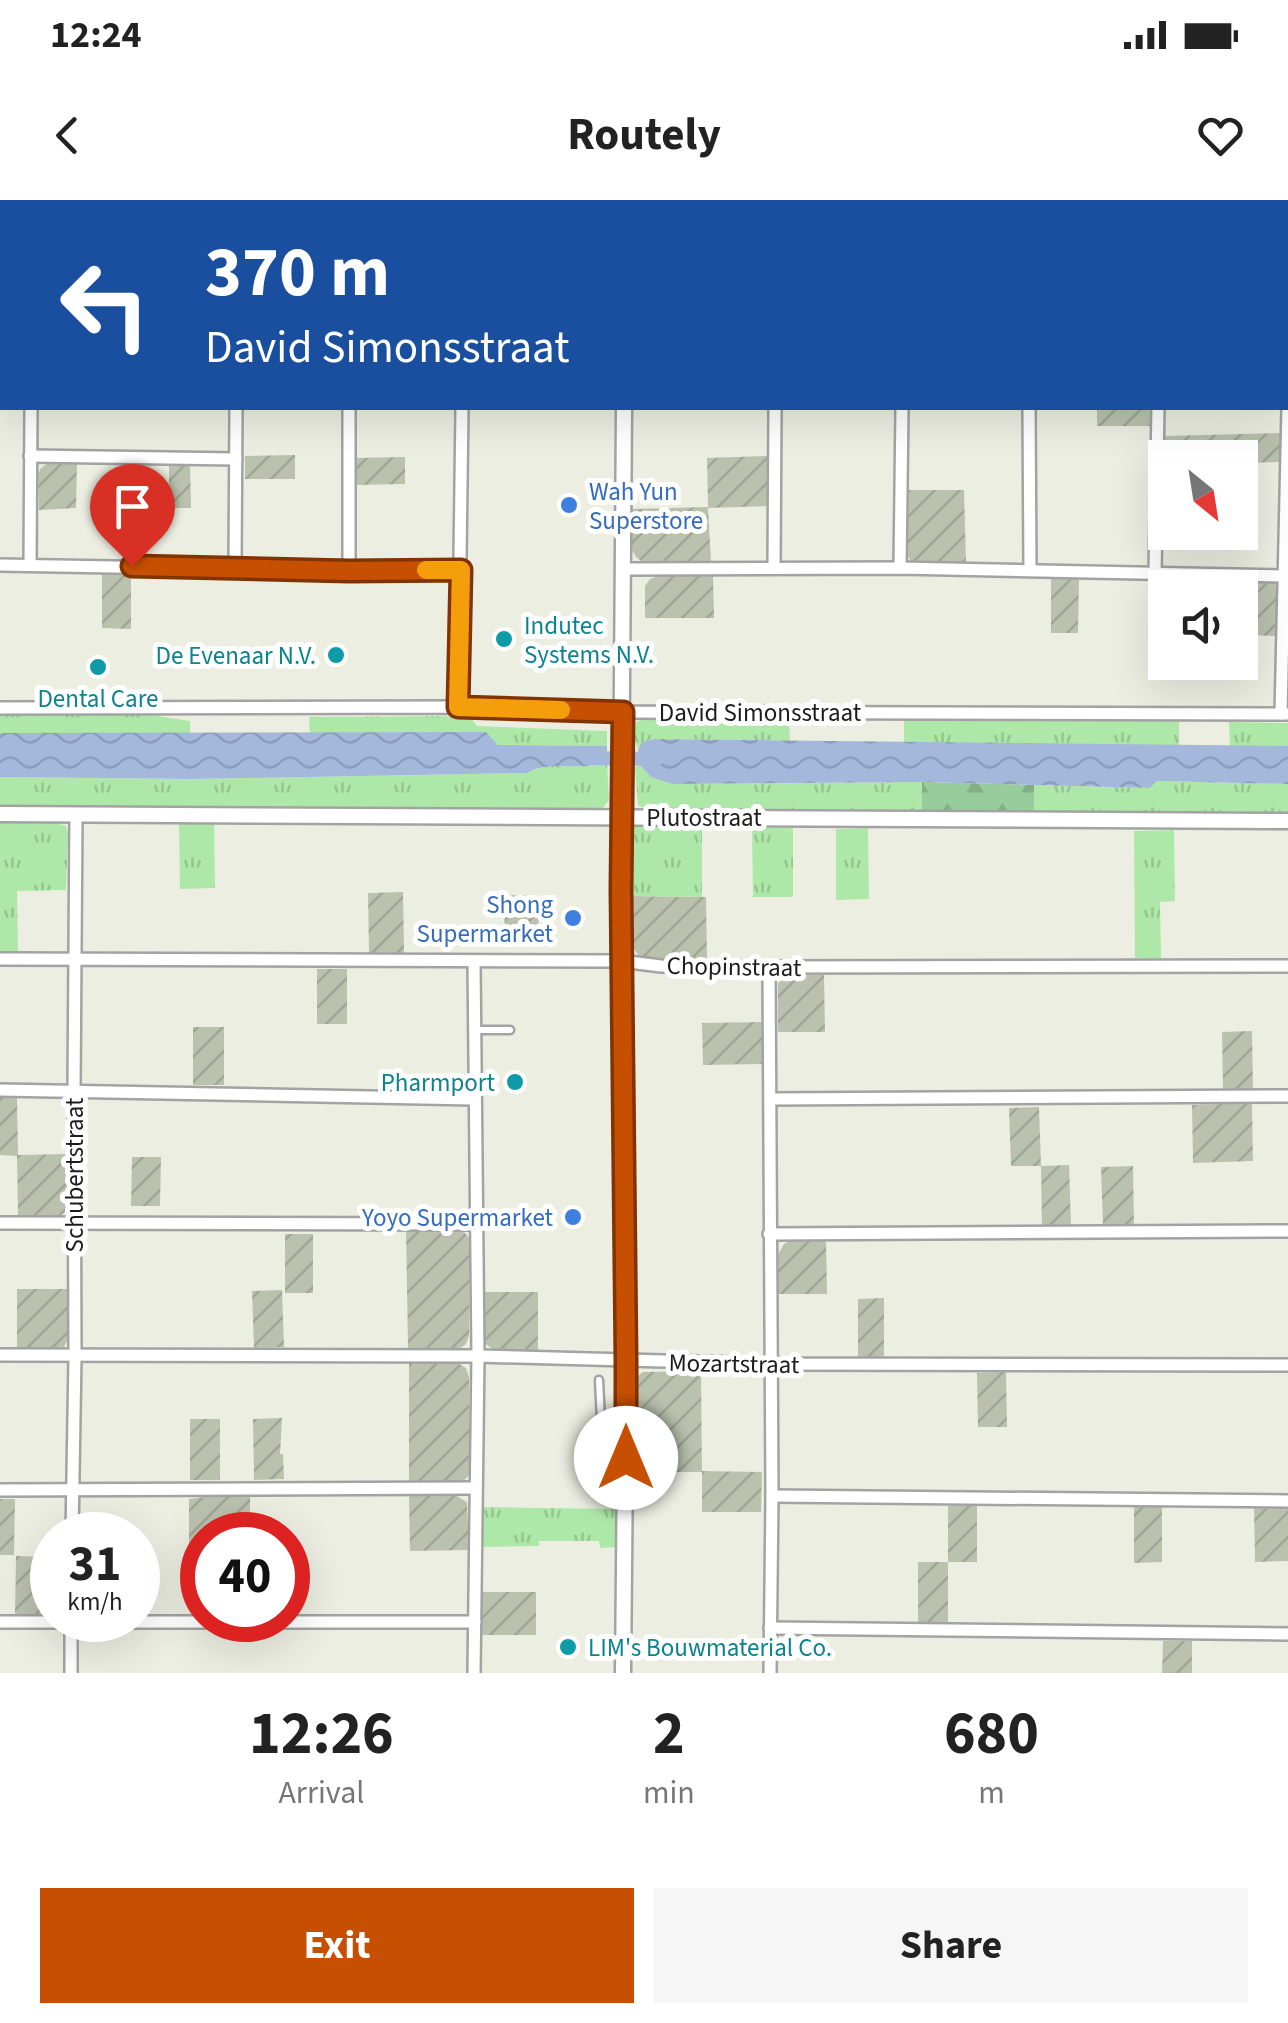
<!DOCTYPE html>
<html lang="en">
<head>
<meta charset="utf-8">
<style>
  body { margin:0; font-family:"Source Sans 3",sans-serif; background:#f6f6f6; color:#222; height:100vh; display:flex; flex-direction:column; font-size:38px; white-space:nowrap }
  * { box-sizing:border-box; margin:0 }
  p { font-size:32px; color:#767676 }
  .icon { flex:none; width:55px; height:55px; fill:none; stroke:currentColor; stroke-width:2; stroke-linecap:round; stroke-linejoin:round }
  .map { position:relative; height:1473px; overflow:hidden }
  .details { display:flex; flex-direction:column; background:#fff; flex:1 }
  .details>* { flex:none }
  .hud { position:absolute; left:0px; top:0px; width:1290px; height:210px; box-shadow:0 10px 40px #0002; background:#1a4fa0; color:#fff; overflow:hidden }
  .needle { width:65px; rotate:150deg }
  .fabs { position:absolute; left:1148px; top:240px; display:grid; gap:20px }
  .fabs a { display:grid; place-items:center; width:110px; height:110px; border-radius:0px; background:#fff; box-shadow:0 10px 40px #0002; font-size:50px }
  .speed { position:absolute; left:30px; top:1312px; display:flex; gap:20px; font-size:50px; font-weight:700; text-align:center }
  .speed>* { display:grid; place-content:center; width:130px; height:130px; border-radius:50%; background:#fff; box-shadow:0 10px 40px #0002; line-height:1 }
  .speed small { font-size:25px; font-weight:400 }
  .speed .limit { border:15px solid #d22; background:#fff; color:#111 }
  .pin { position:absolute; display:grid; place-items:center; width:85px; height:85px; color:#fff; margin:-102px -42px; border-radius:50% 50% 50% 0; rotate:-45deg; box-shadow:0 0 10px #0007 }
  .pin .icon { rotate:45deg }
  .me { position:absolute; width:110px; margin:-55px; rotate:0deg; stroke-linejoin:round; filter:drop-shadow(0 0 8px #0008) }
  .turn { display:flex; align-items:center; gap:35px; height:210px; padding:0 40px; font-size:45px }
  .turn .icon { width:130px; height:130px; stroke-width:2.5 }
  .turn b { display:block; font-size:70px; line-height:85px }
  .eta { display:flex; justify-content:space-evenly; align-items:center; height:170px; text-align:center }
  .eta b { font-size:60px; font-weight:700; line-height:70px }
  .button { display:flex; gap:20px; margin-top:auto; padding:20px 40px }
  .button a { flex:1; height:115px; border-radius:0px; background:#c74f02; color:#fff; font-size:40px; font-weight:700; line-height:115px; text-align:center }
  .button a+a { background:#f6f6f6; color:#222 }
  .status { display:flex; justify-content:space-between; align-items:center; height:70px; padding:0 50px; background:#fff; direction:ltr }
  .status svg { height:28px; fill:currentColor }
  header { display:flex; justify-content:space-between; align-items:center; height:130px; padding:0 40px; background:#fff; font-size:45px; font-weight:700 }
  .map>svg:first-child { display:block }
  .construction { fill:url(#construction-furrows) }
  .grass { fill:url(#grass-tufts) }
  .forest { fill:url(#forest-firs) }
  .water { fill:url(#water-waves) }
  .lines { fill:none; stroke-linecap:round; stroke-linejoin:round }
  .stream { stroke:#a3b8db; stroke-width:4 }
  .canal { stroke:#a3b8db; stroke-width:14 }
  .service-casing { stroke:#a3a3a3; stroke-width:11 }
  .minor-casing { stroke:#a3a3a3; stroke-width:16 }
  .tertiary-casing { stroke:#a3a3a3; stroke-width:19 }
  .service { stroke:#fff; stroke-width:6 }
  .minor { stroke:#fff; stroke-width:11 }
  .tertiary { stroke:#fff; stroke-width:14 }
  .route-casing { stroke:#813301; stroke-width:25 }
  .route { stroke:#c74f02; stroke-width:18 }
  .slow { stroke:#f59e0b; stroke-width:18 }
  .shop-dot { fill:#3f7fe0; stroke:#fff; stroke-width:4 }
  .culture-dot { fill:#0f9aa8; stroke:#fff; stroke-width:4 }
  .labels { text-anchor:middle; stroke-width:10; stroke-linejoin:round; paint-order:stroke }
  .shop-label { font-size:25px; fill:#366cbe; stroke:#fff; text-anchor:end }
  .culture-label { font-size:25px; fill:#0d838f; stroke:#fff; text-anchor:start }
  .street-label { font-size:25px; fill:#1c1c1c; stroke:#fff }
</style>
</head>
<body>
<div class="status"><b>12:24</b><svg viewBox="0 0 49 12"><path d="M0 12V9h3v3zM5 12V6h3v6zM10 12V3h3v9zM15 12V0h3v12zM26 1h20v11H26zM47 4h2v5h-2z"/></svg></div>
<header><svg class="icon" aria-label="back" viewBox="0 0 24 24"><path d="M15 5l-7 7 7 7"/></svg>Routely<svg class="icon" aria-label="heart" viewBox="0 0 24 24"><path d="M12 20l-8-8c-3-5 5-10 8-4 3-6 11-1 8 4z"/></svg></header>
<div class="map">
<svg width="1288" height="1473" viewBox="0 0 1288 1473">
  <defs>
    <pattern id="construction-furrows" width="10" height="10" patternUnits="userSpaceOnUse" patternTransform="scale(2.5)"><rect width="10" height="10" fill="#bac2ae"/><path d="M-1 1l2-2M0 10L10 0M9 11l2-2" fill="none" stroke="#9fa695"/></pattern>
    <pattern id="grass-tufts" width="24" height="20" patternUnits="userSpaceOnUse" patternTransform="scale(2.5)"><rect width="24" height="20" fill="#aee8a8"/><path d="M3 7l-1-3M5 7V3M7 7l1-3M15 17l-1-3M17 17v-4M19 17l1-3" fill="none" stroke="#95c690"/></pattern>
    <pattern id="forest-firs" width="22" height="20" patternUnits="userSpaceOnUse" patternTransform="scale(2.5)"><rect width="22" height="20" fill="#97cd9c"/><path d="M5 1l3.5 6h-7zM16 11l3.5 6h-7z" fill="#82af86"/></pattern>
    <pattern id="water-waves" width="16" height="10" patternUnits="userSpaceOnUse" patternTransform="scale(2.5)"><rect width="16" height="10" fill="#a3b8db"/><path d="M0 5q4-4 8 0t8 0" fill="none" stroke="#8c9ebb"/></pattern>
  </defs>
  <rect width="100%" height="100%" fill="#edeee2"/>
  <g class="construction">
    <rect x="1097" y="208" width="55" height="18"/>
    <path d="M1280 233 1281 262 1240 263V258L1166 257 1165 236Z"/>
    <path d="M295 255V279H245V256Z"/>
    <path d="M767 256 769 306 708 308 711 362 644 363 636 357 632 350 631 309 708 307 707 258Z"/>
    <path d="M405 257V284L356 285 355 258Z"/>
    <path d="M77 263 76 308 39 310 38 274 41 268 47 264Z"/>
    <path d="M169 264H190L191 308H169Z"/>
    <path d="M906 290H964L966 363H916L910 360 907 355Z"/>
    <path d="M102 373H131V429L102 428Z"/>
    <path d="M663 374 713 375 714 418H645V386L650 379Z"/>
    <path d="M1051 378H1079L1078 433H1051Z"/>
    <path d="M1206 382 1274 383 1278 388 1277 436 1240 435V388L1206 387Z"/>
    <path d="M403 692 404 753 369 754 368 693Z"/>
    <path d="M505 695 539 696 538 745H504Z"/>
    <path d="M629 696 706 697 707 759 643 760 639 756 630 744Z"/>
    <rect x="317" y="769" width="30" height="55"/>
    <path d="M789 775H824L825 832H778V783Z"/>
    <path d="M762 822 763 864 703 865 702 823Z"/>
    <rect x="193" y="827" width="31" height="58"/>
    <path d="M1252 831 1253 891 1223 892 1222 832Z"/>
    <path d="M0 897H17L18 955 68 954V1009L63 1014 57 1017H18L17 956 0 955Z"/>
    <path d="M1252 903 1253 961 1193 963 1192 905Z"/>
    <path d="M1039 907 1041 966 1069 965 1071 1026 1042 1027 1041 966H1011L1009 908Z"/>
    <path d="M132 957H161L160 1006H131Z"/>
    <path d="M1133 966 1134 1026 1103 1027 1101 967Z"/>
    <path d="M406 1029H457L465 1033 470 1039 469 1136 466 1144 459 1149 408 1148Z"/>
    <rect x="285" y="1034" width="28" height="59"/>
    <path d="M826 1039 827 1094H776L775 1060 784 1044 791 1040Z"/>
    <path d="M17 1089H67V1141L64 1147 58 1150H17Z"/>
    <path d="M282 1090 284 1147 254 1148 252 1091Z"/>
    <path d="M483 1092H538V1151L494 1150 484 1143Z"/>
    <path d="M884 1098V1157L858 1158V1099Z"/>
    <path d="M409 1162 458 1163 466 1168 469 1177 470 1273 466 1279 458 1282H409Z"/>
    <path d="M701 1171 702 1271 762 1272 761 1312H702V1272H631L630 1186 635 1178 643 1172Z"/>
    <path d="M1006 1172 1007 1227H978L977 1173Z"/>
    <path d="M282 1218 280 1254H283L284 1279 254 1280 253 1219Z"/>
    <rect x="190" y="1219" width="30" height="61"/>
    <path d="M221 1295H250V1335H202V1353L189 1355V1299Z"/>
    <path d="M409 1295H455L467 1302 469 1350 410 1351Z"/>
    <path d="M0 1299H15L14 1355H0Z"/>
    <path d="M977 1305V1362H948V1422H918V1362H948V1306Z"/>
    <path d="M1162 1306V1362L1134 1363V1307Z"/>
    <path d="M1288 1306V1361L1255 1362 1254 1307Z"/>
    <path d="M16 1356 52 1357V1414L15 1415Z"/>
    <path d="M479 1392H536V1435H480Z"/>
    <path d="M1163 1441H1192V1473H1162Z"/>
  </g>
  <g class="grass">
    <path d="M145 514 190 521V533H0V515Z"/>
    <path d="M470 516 477 526 607 531V546L498 545 485 532 310 533 309 517Z"/>
    <path d="M664 516 789 521 790 541 654 539 643 542 638 550 634 534 636 522 647 518Z"/>
    <path d="M904 519 1179 521V546L904 543Z"/>
    <path d="M1229 522 1288 523V546H1230Z"/>
    <path d="M607 560 609 600 602 609 0 606V577L192 579 527 573C552 558 582 574 607 560Z"/>
    <path d="M639 564 652 577 672 584 922 582V611L646 609 638 605 635 568Z"/>
    <path d="M1157 581 1288 584V616L1034 614V585L1150 588Z"/>
    <path d="M0 621 54 622 66 626 68 634 66 690 17 691 18 752H0Z"/>
    <path d="M214 623 215 688 180 689 179 624Z"/>
    <path d="M639 623 702 624V697L629 696 628 633 631 627Z"/>
    <path d="M752 628H793V697H753Z"/>
    <path d="M868 628 869 699 836 700V629Z"/>
    <path d="M1174 630 1175 701 1160 702 1161 758H1135L1134 631Z"/>
    <path d="M482 1307 618 1309 617 1347 600 1348 599 1341H539V1346L482 1347Z"/>
  </g>
  <path class="forest" d="M922 582 1034 585V614L922 611Z"/>
  <g class="water">
    <path d="M486 532 498 545 607 546V560C582 574 552 558 527 573L192 579 0 577V533Z"/>
    <path d="M654 539 1288 546V584L1157 581 1150 588 922 582 672 584 651 577 639 564 638 550 642 542Z"/>
  </g>
  <g class="lines">
    <path class="stream" d="M0 73H2"/>
    <path class="canal" d="M589 558 657 559"/>
    <defs>
      <g id="service">
        <path d="M475 830H510"/>
        <path d="M599 1180 601 1221 624 1222"/>
      </g>
      <g id="minor">
        <path d="M139 2V0"/>
        <path d="M465 2V0"/>
        <path d="M776 2V0"/>
        <path d="M903 2V0"/>
        <path d="M1030 2V0"/>
        <path d="M1159 2V0"/>
        <path d="M0 143H2"/>
        <path d="M349 208V371"/>
        <path d="M1029 208 1030 370"/>
        <path d="M30 256 236 259"/>
        <path d="M0 365 349 371 461 370"/>
        <path d="M30 365 31 208"/>
        <path d="M235 368 236 208"/>
        <path d="M774 368 775 208"/>
        <path d="M900 368 902 208"/>
        <path d="M624 369 900 368 1285 376"/>
        <path d="M1155 372 1158 208"/>
        <path d="M458 507 462 208"/>
        <path d="M0 508 458 507 623 512 1288 514"/>
        <path d="M1281 514 1288 208"/>
        <path d="M0 759 621 761 661 766 769 767 1288 766"/>
        <path d="M474 762 478 1156 474 1473"/>
        <path d="M769 767 772 1296 770 1473"/>
        <path d="M0 890 473 899"/>
        <path d="M770 899 1288 896"/>
        <path d="M0 1023 476 1024"/>
        <path d="M769 1034 1288 1031"/>
        <path d="M0 1155 478 1156 770 1164 1288 1165"/>
        <path d="M0 1290 475 1288"/>
        <path d="M772 1296 1288 1301"/>
        <path d="M72 1335 75 1156 74 890 76 614"/>
        <path d="M0 1422H475"/>
        <path d="M770 1428 1288 1434"/>
        <path d="M71 1473V1420"/>
      </g>
      <g id="tertiary">
        <path d="M624 2V0"/>
        <path d="M0 614 1288 621"/>
        <path d="M623 1473 626 1160 621 617 624 208"/>
      </g>
    </defs>
    <use href="#service" class="service-casing"/>
    <use href="#minor" class="minor-casing"/>
    <use href="#tertiary" class="tertiary-casing"/>
    <use href="#service" class="service"/>
    <use href="#minor" class="minor"/>
    <use href="#tertiary" class="tertiary"/>
  </g>
  <g class="lines">
    <defs>
      <path id="route" d="M132 366 349 371 461 370 458 507 623 512 621 689 626 1160V1258"/>
    </defs>
    <use href="#route" class="route-casing"/>
    <use href="#route" class="route"/>
    <path class="slow" d="M426 370H461L458 507 561 510"/>
  </g>
  <g class="shop-dot">
    <circle cx="569" cy="305" r="10"/>
    <circle cx="573" cy="718" r="10"/>
    <circle cx="573" cy="1017" r="10"/>
  </g>
  <g class="culture-dot">
    <circle cx="504" cy="439" r="10"/>
    <circle cx="336" cy="455" r="10"/>
    <circle cx="98" cy="467" r="10"/>
    <circle cx="515" cy="882" r="10"/>
    <circle cx="568" cy="1447" r="10"/>
  </g>
  <g class="labels">
    <g class="shop-label">
      <text x="589" y="300" text-anchor="start">Wah Yun<tspan x="589" dy="29">Superstore</tspan></text>
      <text x="553" y="713">Shong<tspan x="553" dy="29">Supermarket</tspan></text>
      <text x="553" y="1026">Yoyo Supermarket</text>
    </g>
    <g class="culture-label">
      <text x="524" y="434">Indutec<tspan x="524" dy="29">Systems N.V.</tspan></text>
      <text x="316" y="464" text-anchor="end">De Evenaar N.V.</text>
      <text x="98" y="507" text-anchor="middle">Dental Care</text>
      <text x="495" y="891" text-anchor="end">Pharmport</text>
      <text x="588" y="1456">LIM's Bouwmaterial Co.</text>
    </g>
    <g class="street-label">
      <text x="760" y="521">David Simonsstraat</text>
      <text x="704" y="626">Plutostraat</text>
      <text transform="translate(734 766) rotate(1)" y="9">Chopinstraat</text>
      <text transform="translate(74 975) rotate(-90)" y="9">Schubertstraat</text>
      <text transform="translate(734 1163) rotate(1)" y="9">Mozartstraat</text>
    </g>
  </g>
</svg>
<div class="fabs">
<a><svg class="needle" viewBox="-14 -14 28 28"><path d="M0-13l5 13h-10z" fill="#e53935"/><path d="M0 13l5-13h-10z" fill="#767676"/></svg></a>
<a><svg class="icon" aria-label="sound" viewBox="0 0 24 24"><path d="M4 9h4l5-4v14l-5-4H4zM17 9q2 3 0 6"/></svg></a>
</div>
<div class="speed"><div>31<small>km/h</small></div><div class="limit">40</div></div>
<div class="pin" style="left:132px;top:366px;background:#d93025"><svg class="icon" aria-label="arrive" viewBox="0 0 24 24"><path d="M6 21V4h12l-3 4 3 4H6"/></svg></div>
<svg class="me" style="left:626px;top:1258px" viewBox="-20 -20 40 40"><circle r="19" fill="#fff"/><path d="M0-13L10 11 0 6-10 11z" fill="#c74f02"/></svg>
<div class="hud">
<div class="turn"><svg class="icon" aria-label="left" viewBox="0 0 24 24"><path d="M17 20v-9H6M10 6l-5 5 5 5"/></svg><div><b>370 m</b>David Simonsstraat</div></div>
</div>
</div>
<section class="details">
<div class="eta">
<div><b>12:26</b><p>Arrival</p></div>
<div><b>2</b><p>min</p></div>
<div><b>680</b><p>m</p></div>
</div>
<div class="button"><a>Exit</a><a>Share</a></div>
</section>
</body>
</html>
